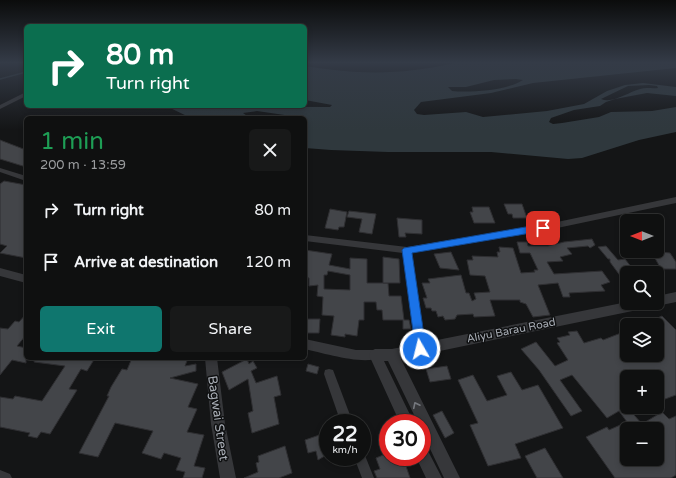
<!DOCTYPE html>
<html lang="en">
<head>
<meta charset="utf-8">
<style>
  body { margin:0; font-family:"Varela Round",sans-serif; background:#181919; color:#f1f3f6; height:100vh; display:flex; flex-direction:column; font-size:15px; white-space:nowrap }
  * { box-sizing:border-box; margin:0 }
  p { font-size:13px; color:#9b9d9f }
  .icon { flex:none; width:22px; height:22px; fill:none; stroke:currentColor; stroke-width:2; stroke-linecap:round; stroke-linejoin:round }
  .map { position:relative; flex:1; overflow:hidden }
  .side { position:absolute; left:24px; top:116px; width:283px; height:244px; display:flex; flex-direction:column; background:#0f1010; border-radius:6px; box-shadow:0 2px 6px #0003,0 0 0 1px #2f3030 }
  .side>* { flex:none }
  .guide { position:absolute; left:24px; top:24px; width:283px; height:84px; border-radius:6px; box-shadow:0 2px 6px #0003,0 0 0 1px #2f3030; background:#0b6e4f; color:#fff; overflow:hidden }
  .needle { width:26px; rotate:270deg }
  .controls { position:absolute; left:620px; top:214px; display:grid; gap:8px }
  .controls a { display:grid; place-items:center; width:44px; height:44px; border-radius:6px; background:#0f1010; box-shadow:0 2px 6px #0003,0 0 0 1px #2f3030; font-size:20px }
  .speed { position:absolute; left:319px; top:414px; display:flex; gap:8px; font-size:20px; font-weight:700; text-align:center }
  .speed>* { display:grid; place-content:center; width:52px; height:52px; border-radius:50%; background:#0f1010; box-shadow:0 2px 6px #0003,0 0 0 1px #2f3030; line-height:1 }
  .speed small { font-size:10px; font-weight:400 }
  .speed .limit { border:6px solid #d22; background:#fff; color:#111 }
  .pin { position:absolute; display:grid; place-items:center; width:34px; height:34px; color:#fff; margin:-17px; border-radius:8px; box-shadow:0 2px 6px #0006 }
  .me { position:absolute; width:44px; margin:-22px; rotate:352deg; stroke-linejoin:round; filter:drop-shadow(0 0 3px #0008) }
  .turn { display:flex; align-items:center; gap:14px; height:84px; padding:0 16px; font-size:18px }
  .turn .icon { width:52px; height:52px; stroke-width:2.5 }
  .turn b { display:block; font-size:28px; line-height:34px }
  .round { display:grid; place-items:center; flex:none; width:42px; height:42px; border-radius:6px; background:#181919 }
  .summary { display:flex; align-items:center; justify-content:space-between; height:68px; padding:0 16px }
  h1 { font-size:24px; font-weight:600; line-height:30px; color:#1e9e55 }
  .primary-button { display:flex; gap:8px; margin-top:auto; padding:8px 16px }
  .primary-button a { flex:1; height:46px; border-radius:6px; background:#0f766e; color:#fff; font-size:16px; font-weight:600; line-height:46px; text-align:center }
  .primary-button a+a { background:#181919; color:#f1f3f6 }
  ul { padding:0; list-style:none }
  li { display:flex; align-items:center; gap:12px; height:52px; padding:0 16px }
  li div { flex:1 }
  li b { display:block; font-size:15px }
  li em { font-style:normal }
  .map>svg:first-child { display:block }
  .water { fill:#2f383d; fill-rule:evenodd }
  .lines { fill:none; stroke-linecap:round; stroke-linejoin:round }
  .stream { stroke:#2f383d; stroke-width:1.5 }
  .building { fill:#434549; stroke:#2f2f32; fill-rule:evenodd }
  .minor { fill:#36373a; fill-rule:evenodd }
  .tertiary { fill:#36373a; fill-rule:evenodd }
  .oneway { stroke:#75787e }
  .route { fill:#1a73e8; stroke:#114b97 }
  .labels { text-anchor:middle; stroke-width:3; stroke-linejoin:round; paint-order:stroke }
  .street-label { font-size:11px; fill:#a8adb5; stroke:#0f1011 }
  .near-street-label { font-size:13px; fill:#a8adb5; stroke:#0f1011 }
</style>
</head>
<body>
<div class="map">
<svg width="676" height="478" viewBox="0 0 676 478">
  <rect width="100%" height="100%" fill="#141516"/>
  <path class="water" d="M455 63H676V68L533 83 491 93 421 102 414 110 417 114 424 115 466 112 483 117 547 111 584 104 607 91 625 85 643 83 676 87V96L647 93 615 99 606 102 600 106 574 110 551 118 549 122 553 124 562 123 599 117 611 112 652 111 676 107V132L639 140 582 158 568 159 491 152H388L331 150 305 148V118L257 111 243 113 250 118H191L166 106 330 107 332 105 305 100V66C360 75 401 75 455 63ZM516 79 523 80C508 90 471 93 452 91L448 87H466L494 80ZM649 85 657 86 658 88C652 89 646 87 640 89 628 92 613 104 601 99L628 86Z"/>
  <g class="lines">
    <path class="stream" d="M0 79 26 72"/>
  </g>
  <g class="building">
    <path d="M0 140 26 150V167L0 159Z"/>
    <path d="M4 181 26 185V258L0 253 7 246 0 244V184Z"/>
    <path d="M504 204H522L527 218H513L512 214H508Z"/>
    <path d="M472 207H489L495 223H474L470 212H473Z"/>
    <path d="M330 209 347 212 344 227H339L338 230 325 228Z"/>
    <path d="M349 211 376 214 372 234 359 232 362 219 347 217Z"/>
    <path d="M397 218 422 220V234L405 233 406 237H399Z"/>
    <path d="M592 239 595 245 590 248 588 246 567 248 572 254 560 257 563 261 547 262 554 274 602 271 610 282 601 285 605 291 569 293 570 297H563L558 283 538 285 550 315 533 317 526 304 520 302V300H490L495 316 474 317 473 314 457 315 455 319 445 320 443 316 438 317 436 311H432L431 308H426L423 298H427L422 283H430L428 279 461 275 466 293H469L472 301 476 299 474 293 490 292 485 276 470 275 467 260H473L472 256 498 257 497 252H500L499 247 513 248 521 273 535 272 534 270H538L530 253H520L517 242H527L528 246H548L564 242Z"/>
    <path d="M606 246 618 260 625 259 636 273H627V285L610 262V259H608L598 247Z"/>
    <path d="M305 250 332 254 329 265 350 269V258L367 259V283H388L389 296H401L404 320H409L411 329H403V320H383L382 310H377L376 302H364V320H359L357 336 345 334V337L331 335 334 316 322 315 323 297 317 296 318 285 309 286V278L305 277ZM328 271 350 275V290L324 289V275H327Z"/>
    <path d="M651 251 670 253 676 262V269H661Z"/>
    <path d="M451 252 459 270 440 268 434 254Z"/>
    <path d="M383 257 399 259 400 283H383Z"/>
    <path d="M26 314V335L17 346 26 348V363L12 360 0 375V328L8 329 15 321 19 322Z"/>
    <path d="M662 316 676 330V395L657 402V377H627V407L642 424 662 412 669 419 676 416V475L671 478H615L586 437 607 427 609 430 627 422 619 411 607 418 572 375 560 380 582 411 571 416 539 370 521 349 536 342 555 366 568 360 557 343 560 342 557 338 570 335 568 332 577 331 584 343 601 338 603 340 621 333 627 339V355H657V325H641ZM627 429H657V459H627Z"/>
    <path d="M305 319H320L319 333H305Z"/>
    <path d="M35 358H95L87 371 81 369 69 389 77 390 50 434 41 432 37 438 28 436 30 433 0 427V397L13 399 15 396 42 401 65 366 34 362Z"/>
    <path d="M132 358H188L185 366 196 364V371L170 378 198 384 188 407 197 409 187 432 204 435 194 466 205 468 202 478H183L185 472 176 470 181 458 164 453 161 459 142 453 153 431 115 423 98 457 79 453 109 396H107L111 387 122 369 127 370Z"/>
    <path d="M247 359 249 364 253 361 257 368 251 371 256 383 277 376 281 395 274 397 279 424 252 433 248 413 253 411 248 379 229 390 222 372Z"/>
    <path d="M308 364 319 367 317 374 306 371Z"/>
    <path d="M447 366 451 379 430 382 426 369Z"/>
    <path d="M511 372 522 390 538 385 563 428 515 444 521 458 488 466 470 425 478 423 458 380 473 375 487 401 507 395 497 376Z"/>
    <path d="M442 411 454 433 445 438 433 415Z"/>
    <path d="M328 432V454L318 460 316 451 308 453 305 440Z"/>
    <path d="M285 446 292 473 279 478H244L258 472 256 463 259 462 258 456Z"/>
    <path d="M545 448 563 478H537L525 456Z"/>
    <path d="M388 453V457H403L410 478H377L374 471 380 469 376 458Z"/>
  </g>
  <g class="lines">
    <g class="minor">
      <path d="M26 92V96L0 109V105Z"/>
      <path d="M0 168 26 176V181L0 172Z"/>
      <path d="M676 197V203L543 231 411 253 425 349 424 352 420 354 416 352 415 349 403 253 305 241V235L407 247 543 225Z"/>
      <path d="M0 268 26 275V283L0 276Z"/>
      <path d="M305 339 356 350H375L379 352 380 355 379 358C362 365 323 353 305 349Z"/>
      <path d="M329 369 333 370 353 423H341L324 374 325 370Z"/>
      <path d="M362 452 364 453 374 478H362L354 457H362Z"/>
      <path d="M0 470 10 474 12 478H0Z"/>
    </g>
    <g class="tertiary">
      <path d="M676 292V302L657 306 652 303 651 307 647 308 401 359 460 478H444L422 432V423H418L388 361H384L414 423H400L369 355 371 351 375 349H392L627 302 657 303V296Z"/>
      <path d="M205 358H217L225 424 236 478H220L211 424Z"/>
      <path d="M422 447 427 449 442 478H426L416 457H422Z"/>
    </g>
  </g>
  <defs><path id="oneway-chevron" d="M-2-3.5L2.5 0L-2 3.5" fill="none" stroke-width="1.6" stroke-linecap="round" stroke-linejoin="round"/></defs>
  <use class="oneway" href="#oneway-chevron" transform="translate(416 405) rotate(-116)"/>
  <linearGradient id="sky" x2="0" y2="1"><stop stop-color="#0b0c0c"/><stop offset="0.48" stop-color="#343b47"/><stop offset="1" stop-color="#343b47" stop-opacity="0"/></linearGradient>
  <rect width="676" height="130" fill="url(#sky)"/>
  <path class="route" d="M543 224 547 228 543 231 412 253 426 349 424 353 420 354 416 353 402 250 404 248Z"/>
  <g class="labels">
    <g class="street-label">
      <text transform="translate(511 330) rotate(-11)" y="4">Aliyu Barau Road</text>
    </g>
    <g class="near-street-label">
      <text transform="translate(219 418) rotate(82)" y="5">Bagwai Street</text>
    </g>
  </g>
</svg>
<div class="controls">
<a><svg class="needle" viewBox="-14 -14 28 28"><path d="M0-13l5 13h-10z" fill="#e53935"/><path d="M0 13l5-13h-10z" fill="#9b9d9f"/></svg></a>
<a><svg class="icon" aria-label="search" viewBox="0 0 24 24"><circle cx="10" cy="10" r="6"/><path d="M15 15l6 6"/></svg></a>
<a><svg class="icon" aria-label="layers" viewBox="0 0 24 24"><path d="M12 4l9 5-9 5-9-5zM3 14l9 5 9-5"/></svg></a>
<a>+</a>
<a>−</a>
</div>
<div class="speed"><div>22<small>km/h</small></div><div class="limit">30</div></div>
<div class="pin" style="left:543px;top:228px;background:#d93025"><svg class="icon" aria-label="arrive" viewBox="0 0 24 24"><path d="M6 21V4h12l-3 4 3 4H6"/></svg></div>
<svg class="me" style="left:420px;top:349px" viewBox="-20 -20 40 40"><circle r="17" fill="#1a73e8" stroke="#fff" stroke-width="3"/><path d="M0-11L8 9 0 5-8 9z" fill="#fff"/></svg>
<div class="guide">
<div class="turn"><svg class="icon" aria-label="right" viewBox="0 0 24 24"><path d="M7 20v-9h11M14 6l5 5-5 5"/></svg><div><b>80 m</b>Turn right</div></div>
</div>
<section class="side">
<div class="summary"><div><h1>1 min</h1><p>200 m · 13:59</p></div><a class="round"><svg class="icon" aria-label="close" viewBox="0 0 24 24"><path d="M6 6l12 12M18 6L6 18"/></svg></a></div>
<ul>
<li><svg class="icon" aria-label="right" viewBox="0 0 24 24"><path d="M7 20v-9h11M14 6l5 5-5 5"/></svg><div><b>Turn right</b></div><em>80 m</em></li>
<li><svg class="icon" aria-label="arrive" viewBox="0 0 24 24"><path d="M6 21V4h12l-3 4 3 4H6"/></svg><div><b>Arrive at destination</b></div><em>120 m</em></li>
</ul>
<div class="primary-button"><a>Exit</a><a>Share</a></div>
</section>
</div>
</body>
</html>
